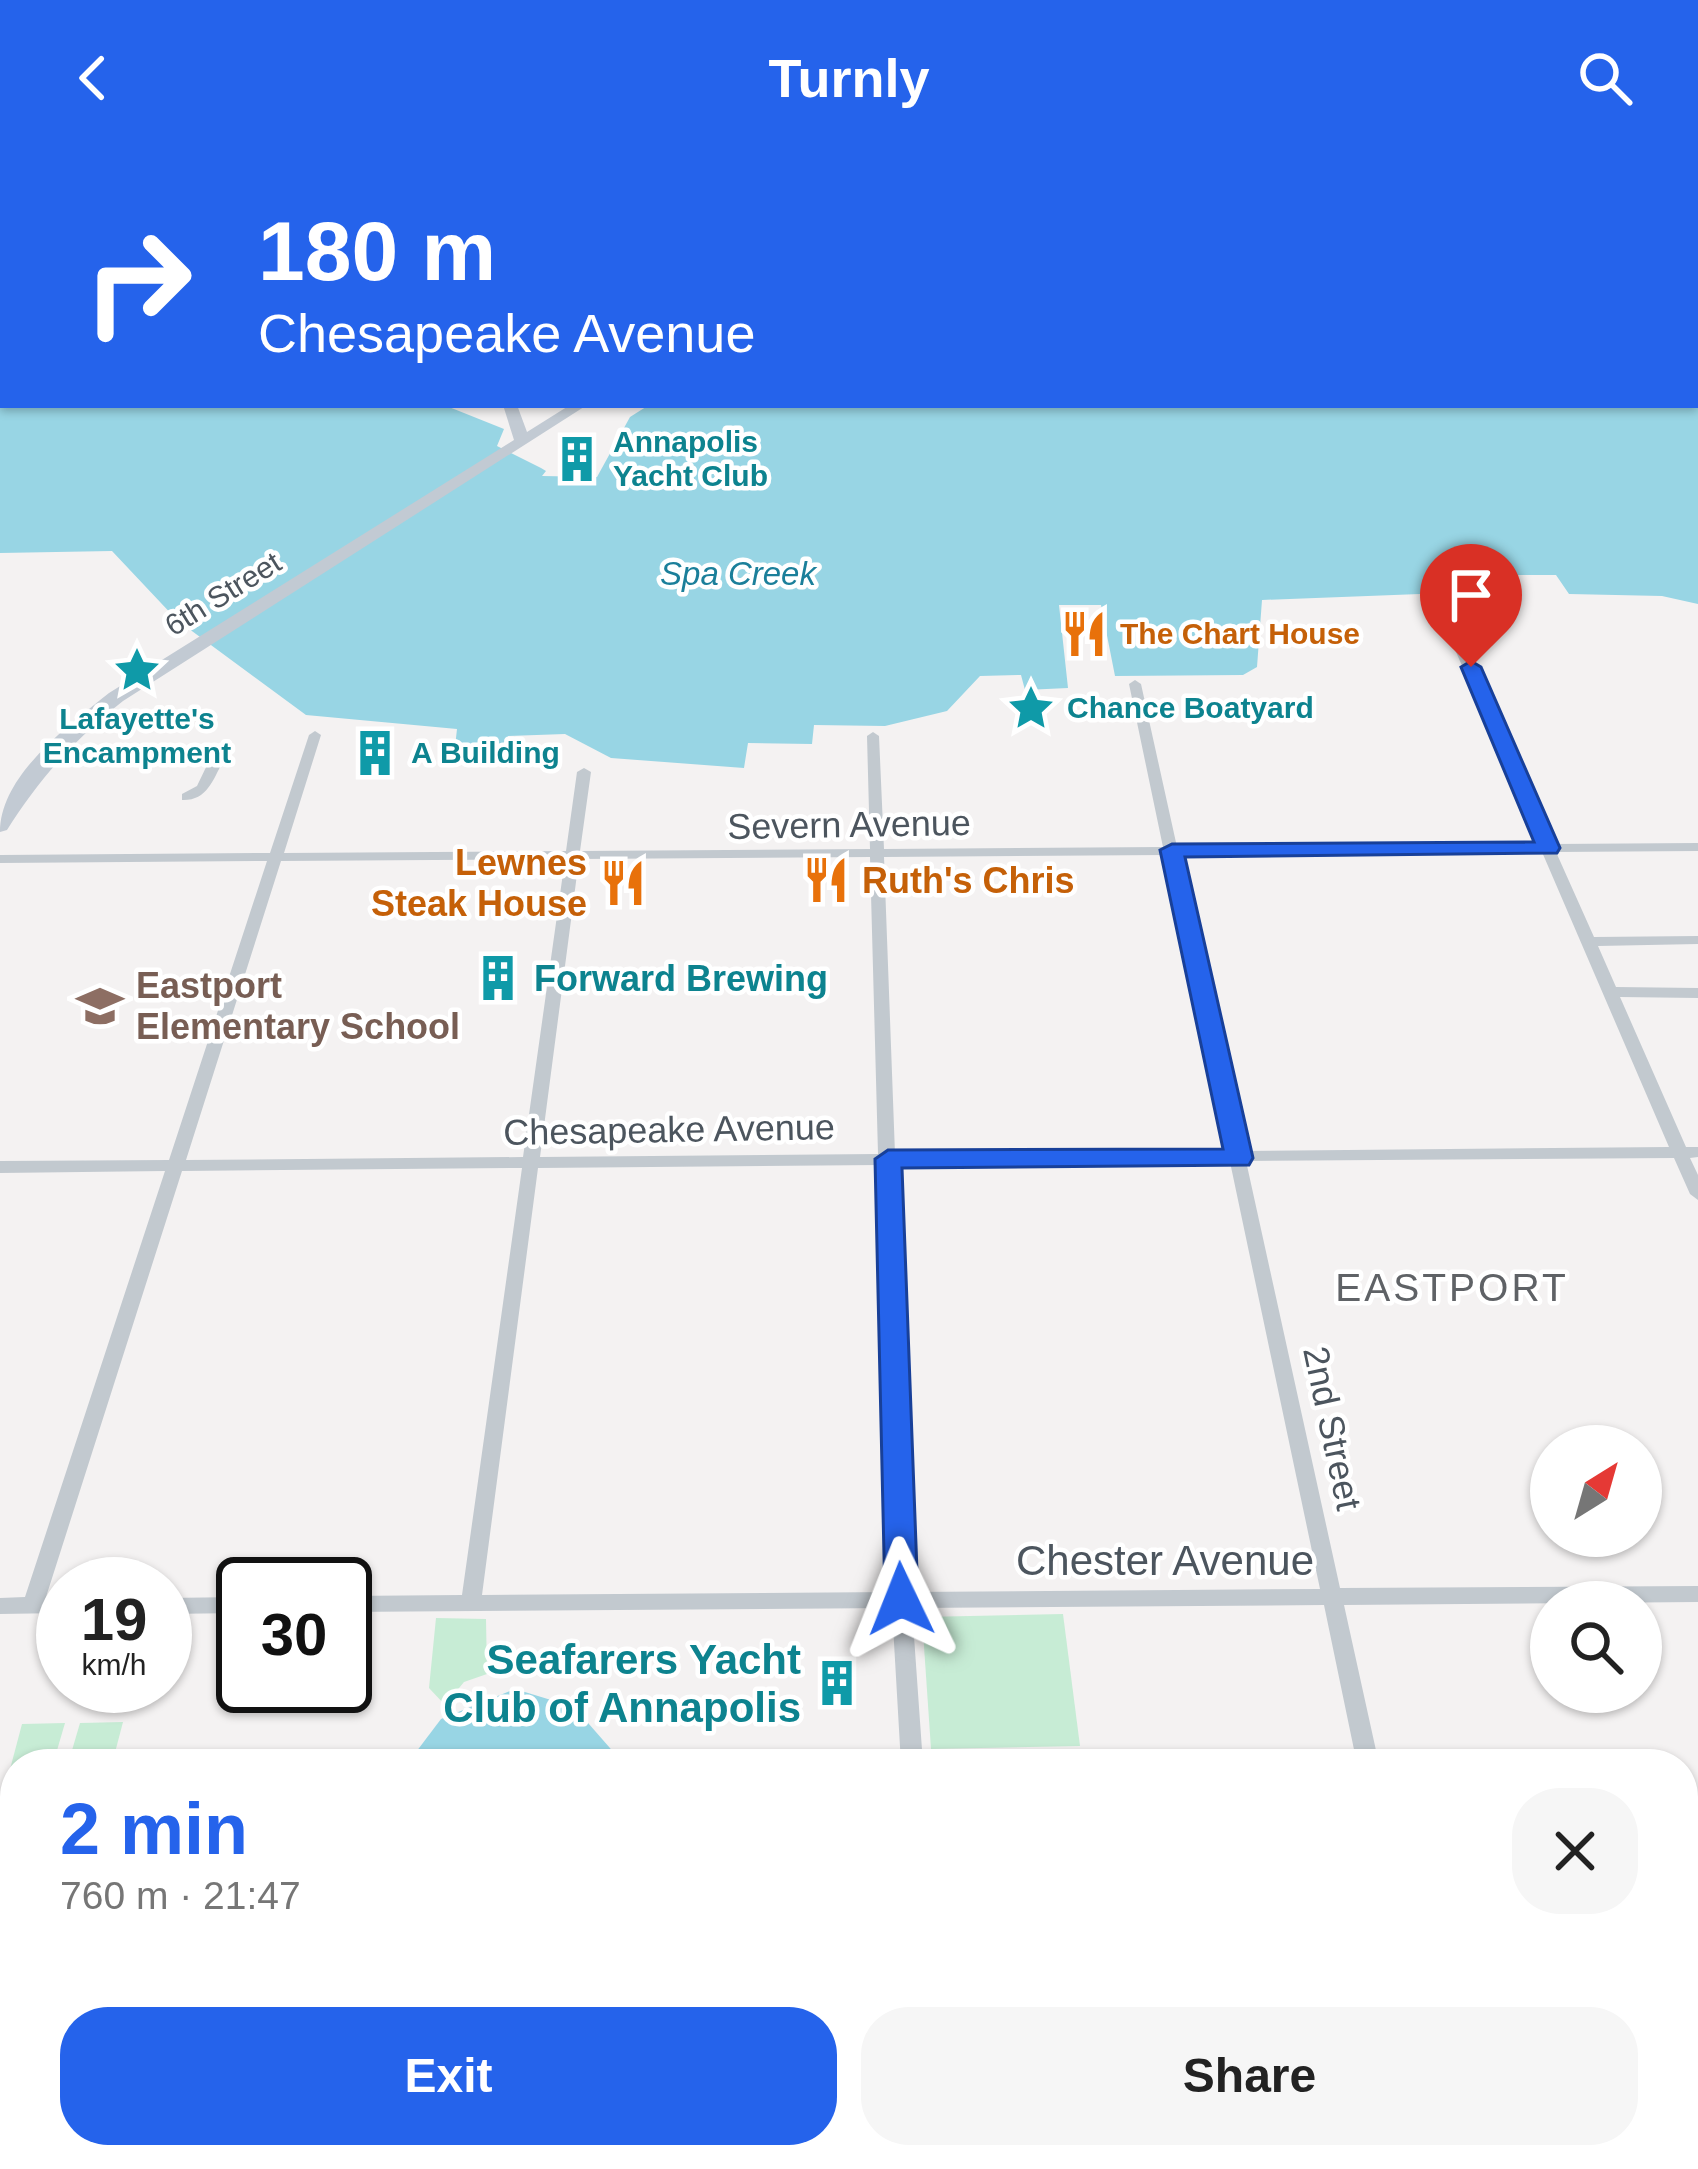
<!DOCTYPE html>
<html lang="en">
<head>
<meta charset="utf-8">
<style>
  body { margin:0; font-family:Helvetica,sans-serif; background:#f6f6f6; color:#222; height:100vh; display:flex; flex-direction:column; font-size:45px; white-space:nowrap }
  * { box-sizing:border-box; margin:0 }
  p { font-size:39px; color:#767676 }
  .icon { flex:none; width:66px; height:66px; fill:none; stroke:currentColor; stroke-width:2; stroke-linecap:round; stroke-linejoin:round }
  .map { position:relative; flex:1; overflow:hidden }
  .drawer { position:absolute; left:0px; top:1593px; width:1698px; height:420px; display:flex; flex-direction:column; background:#fff; border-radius:48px 48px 0 0; box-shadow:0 3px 9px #0004 }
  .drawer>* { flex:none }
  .banner { position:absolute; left:0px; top:0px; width:1698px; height:252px; box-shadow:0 3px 9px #0004; background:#2563eb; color:#fff; overflow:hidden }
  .needle { width:78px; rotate:37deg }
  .buttons { position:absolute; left:1530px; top:1269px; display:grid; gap:24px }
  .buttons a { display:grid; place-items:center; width:132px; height:132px; border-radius:50%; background:#fff; box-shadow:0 3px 9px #0004; font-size:60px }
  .speed { position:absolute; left:36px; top:1401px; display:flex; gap:24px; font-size:60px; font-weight:700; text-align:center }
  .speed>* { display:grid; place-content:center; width:156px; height:156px; border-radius:50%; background:#fff; box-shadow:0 3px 9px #0004; line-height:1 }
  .speed small { font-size:30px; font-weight:400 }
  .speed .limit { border:6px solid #111; border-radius:18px; background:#fff; color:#111 }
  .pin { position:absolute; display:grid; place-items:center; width:102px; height:102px; color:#fff; margin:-123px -51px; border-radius:50% 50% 50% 0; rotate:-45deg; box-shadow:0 0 12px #0007 }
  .pin .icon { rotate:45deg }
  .me { position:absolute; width:132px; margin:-66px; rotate:358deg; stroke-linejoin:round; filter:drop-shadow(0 0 9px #0008) }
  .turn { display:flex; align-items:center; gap:42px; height:252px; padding:0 60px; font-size:54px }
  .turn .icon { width:156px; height:156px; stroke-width:2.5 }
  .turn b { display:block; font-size:84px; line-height:102px }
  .round { display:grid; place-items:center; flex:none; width:126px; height:126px; border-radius:48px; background:#f6f6f6 }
  .headline { display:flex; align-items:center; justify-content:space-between; height:204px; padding:0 60px }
  h1 { font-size:72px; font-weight:800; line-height:90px; color:#2563eb }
  .primary-button { display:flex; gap:24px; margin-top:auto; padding:24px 60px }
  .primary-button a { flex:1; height:138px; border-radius:48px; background:#2563eb; color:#fff; font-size:48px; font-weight:800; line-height:138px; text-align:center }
  .primary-button a+a { background:#f6f6f6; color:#222 }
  header { display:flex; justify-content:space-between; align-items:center; height:156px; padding:0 60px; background:#2563eb; color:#fff; font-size:54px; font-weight:800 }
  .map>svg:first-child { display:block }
  .green { fill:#c7ecd5 }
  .water { fill:#98d5e4 }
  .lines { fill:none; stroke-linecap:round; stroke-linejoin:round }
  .minor { fill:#c2c9cf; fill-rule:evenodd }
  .tertiary { fill:#c2c9cf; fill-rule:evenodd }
  .secondary { fill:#c2cad3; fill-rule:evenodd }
  .route { fill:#2563eb; stroke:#184099; stroke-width:3 }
  .labels { text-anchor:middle; stroke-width:9; stroke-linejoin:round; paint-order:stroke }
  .far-culture-label { font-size:30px; font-weight:bold; fill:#0d838f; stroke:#fff; text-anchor:start }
  .far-street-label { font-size:30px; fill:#4c555e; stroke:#fff }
  .far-food-label { font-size:30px; font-weight:bold; fill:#c56008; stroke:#fff; text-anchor:start }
  .far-water-label { font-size:33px; font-style:italic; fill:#1b7f9a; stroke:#fff }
  .street-label { font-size:36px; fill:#4c555e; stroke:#fff }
  .food-label { font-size:36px; font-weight:bold; fill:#c56008; stroke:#fff; text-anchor:end }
  .culture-label { font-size:36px; font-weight:bold; fill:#0d838f; stroke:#fff; text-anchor:start }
  .education-label { font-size:36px; font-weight:bold; fill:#785e54; stroke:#fff; text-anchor:start }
  .neighbourhood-label { font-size:39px; letter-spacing:3px; fill:#5f6266; stroke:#fff }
  .near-street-label { font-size:42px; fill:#4c555e; stroke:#fff }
  .near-culture-label { font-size:42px; font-weight:bold; fill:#0d838f; stroke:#fff; text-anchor:end }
</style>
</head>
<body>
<header><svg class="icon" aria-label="back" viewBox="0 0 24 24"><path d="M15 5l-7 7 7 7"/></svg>Turnly<svg class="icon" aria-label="search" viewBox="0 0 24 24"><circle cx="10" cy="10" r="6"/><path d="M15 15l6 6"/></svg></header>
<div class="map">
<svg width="1698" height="2013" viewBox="0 0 1698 2013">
  <rect width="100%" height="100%" fill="#f4f2f2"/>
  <g class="green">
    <path d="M1063 1458 1080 1590 931 1593 922 1461Z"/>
    <path d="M436 1462 486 1463 487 1518 464 1526 445 1549 429 1532Z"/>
    <path d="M123 1566 112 1608H68L80 1567Z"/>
    <path d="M65 1567 53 1608H15V1651H0L22 1568Z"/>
  </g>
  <g class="water">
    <path d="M0 139 3 249H444L504 273 497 290 541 312 546 315 542 320 597 321 630 261 649 249H1695L1698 237V448L1662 440 1569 438 1556 419H1451L1446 437 1262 444 1257 511 1243 519 1115 520 1101 449H1059L1068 532 1025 534 1021 519 980 520 947 555 885 570 814 569 812 588 748 587 744 612 611 602 565 578 508 580 509 590 455 591 457 573 306 559 177 464 112 395 0 397Z"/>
    <path d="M515 1533 574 1551 624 1608H407L441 1563Z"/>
    <path d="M15 1905V1998H1154L1158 2013H0V1908Z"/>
  </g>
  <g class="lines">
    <g class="minor">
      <path d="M192 0H200L201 3H193Z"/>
      <path d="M749 0H774L766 3H741Z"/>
      <path d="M1188 0H1197L1200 3H1191Z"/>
      <path d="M1295 0H1304L1307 3H1298Z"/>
      <path d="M1471 0H1480L1483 3H1474Z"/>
      <rect x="0" y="36" width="3" height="6"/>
      <rect x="0" y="89" width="3" height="6"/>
      <rect x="1695" y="107" width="3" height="6"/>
      <rect x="0" y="108" width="3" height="6"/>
      <rect x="1695" y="225" width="3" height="6"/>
      <path d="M1440 441 1446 445 1553 688 1698 687V695L1556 696 1594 781 1698 780V788L1598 790 1616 831 1698 832V842L1620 841 1686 991H1698V1001L1690 1002 1698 1019V1044L1690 1038 1674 1002 1246 1005 1340 1432 1698 1430V1446L1344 1449 1379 1608H1357L1324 1449 912 1452 923 1608H901L892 1452 345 1456V1440L462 1439 522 1012 182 1015 46 1441H63V1457L0 1458V1442L25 1441 165 1015 0 1017V1005L169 1004 267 705 0 707V699L270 697 309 579 315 575 321 579 284 697 566 695 577 616 584 612 591 616 580 695 870 693 867 580 873 576 879 580 884 693 1163 691 1129 528 1135 524 1141 528 1177 691 1539 688 1434 445ZM1542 696 1669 991 1244 995 1179 699ZM1165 699 1227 995 895 998 884 701ZM870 701 878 998 540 1001 579 703ZM565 703 523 1001 186 1004 281 705ZM1230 1006 1320 1433 911 1436 895 1009ZM879 1009 891 1436 482 1439 538 1012Z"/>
      <path d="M216 601 223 605C213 624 207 645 182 644V638L197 630 209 605Z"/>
      <path d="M243 1441V1457L165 1458V1442Z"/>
      <rect x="1683" y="1755" width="15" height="20"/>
      <path d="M1441 1998H1465L1468 2013H1444Z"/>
    </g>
    <path class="tertiary" d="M986 0 982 3H939L943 0Z"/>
    <g class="secondary">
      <path d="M423 0H435L436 3H424Z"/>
      <path d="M709 0H728L731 3H712Z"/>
      <path d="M503 249H517L527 276 570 249H587L123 545C75 583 39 623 7 674L0 676C0 619 68 570 109 537L514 284Z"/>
    </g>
  </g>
  <path class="route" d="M1471 505 1481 511 1560 692 1557 697 1185 701 1253 1002 1249 1009 902 1012 918 1443 913 1452 901 1456 889 1452 885 1443 875 1003 888 994 1223 993 1160 694 1172 688 1534 686 1461 511Z"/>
  <defs>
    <symbol id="building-bare" viewBox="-9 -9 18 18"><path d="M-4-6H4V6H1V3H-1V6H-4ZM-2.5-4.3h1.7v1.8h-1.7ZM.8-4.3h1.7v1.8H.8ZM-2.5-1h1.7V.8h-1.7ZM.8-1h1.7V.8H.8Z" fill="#0f9aa8" stroke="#fff" stroke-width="2.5" paint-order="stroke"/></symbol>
    <symbol id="restaurant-bare" viewBox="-9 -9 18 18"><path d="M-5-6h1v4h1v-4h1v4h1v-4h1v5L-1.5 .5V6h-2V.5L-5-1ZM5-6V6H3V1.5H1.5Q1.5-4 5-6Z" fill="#e8710a" stroke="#fff" stroke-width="2.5" paint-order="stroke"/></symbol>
    <symbol id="sight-bare" viewBox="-9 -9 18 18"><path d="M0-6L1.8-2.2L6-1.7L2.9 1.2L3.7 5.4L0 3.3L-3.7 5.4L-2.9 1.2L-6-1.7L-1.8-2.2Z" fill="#0f9aa8" stroke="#fff" stroke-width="2.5" paint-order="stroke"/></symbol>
    <symbol id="school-bare" viewBox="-9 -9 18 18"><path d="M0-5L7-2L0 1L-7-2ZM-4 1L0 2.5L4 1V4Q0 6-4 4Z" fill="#8d6e63" stroke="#fff" stroke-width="2.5" paint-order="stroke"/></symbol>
  </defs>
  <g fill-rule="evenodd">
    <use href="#building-bare" x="544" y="270" width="66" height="66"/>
    <use href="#restaurant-bare" x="1051" y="445" width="66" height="66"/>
    <use href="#sight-bare" x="104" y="481" width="66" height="66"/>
    <use href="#sight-bare" x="998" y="519" width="66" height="66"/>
    <use href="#building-bare" x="342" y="564" width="66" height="66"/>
    <use href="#restaurant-bare" x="793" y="691" width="66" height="66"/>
    <use href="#restaurant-bare" x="590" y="694" width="66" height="66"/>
    <use href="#building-bare" x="465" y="789" width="66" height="66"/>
    <use href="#school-bare" x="67" y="817" width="66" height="66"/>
    <use href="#building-bare" x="804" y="1494" width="66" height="66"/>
  </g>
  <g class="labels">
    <g class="far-culture-label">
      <text x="613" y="296">Annapolis<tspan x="613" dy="34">Yacht Club</tspan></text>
      <text x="1067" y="562">Chance Boatyard</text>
      <text x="137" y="573" text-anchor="middle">Lafayette's<tspan x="137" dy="34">Encampment</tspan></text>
      <text x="411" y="607">A Building</text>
    </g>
    <g class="far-street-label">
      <text transform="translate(223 438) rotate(-32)" y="10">6th Street</text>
    </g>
    <g class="far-food-label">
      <text x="1120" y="488">The Chart House</text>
    </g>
    <g class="far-water-label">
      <text x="738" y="429">Spa Creek</text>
    </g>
    <g class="street-label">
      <text transform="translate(849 668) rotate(-1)" y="13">Severn Avenue</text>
      <text transform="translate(669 973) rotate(-1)" y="13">Chesapeake Avenue</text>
      <text transform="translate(1333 1272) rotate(78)" y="13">2nd Street</text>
    </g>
    <g class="food-label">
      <text x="587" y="719">Lewnes<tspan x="587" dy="41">Steak House</tspan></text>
      <text x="862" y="737" text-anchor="start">Ruth's Chris</text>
    </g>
    <g class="culture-label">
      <text x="534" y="835">Forward Brewing</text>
    </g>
    <g class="education-label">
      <text x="136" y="842">Eastport<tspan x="136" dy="41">Elementary School</tspan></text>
    </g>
    <g class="neighbourhood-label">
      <text x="1452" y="1145">EASTPORT</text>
    </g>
    <g class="near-street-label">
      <text x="1165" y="1419">Chester Avenue</text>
    </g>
    <g class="near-culture-label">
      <text x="801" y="1518">Seafarers Yacht<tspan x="801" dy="48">Club of Annapolis</tspan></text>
    </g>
  </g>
</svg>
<div class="buttons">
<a><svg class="needle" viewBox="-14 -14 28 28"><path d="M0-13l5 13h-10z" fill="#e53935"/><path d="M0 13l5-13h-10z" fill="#767676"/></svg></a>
<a><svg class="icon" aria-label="search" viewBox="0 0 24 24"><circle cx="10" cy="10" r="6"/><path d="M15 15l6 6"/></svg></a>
</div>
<div class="speed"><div>19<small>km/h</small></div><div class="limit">30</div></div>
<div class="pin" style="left:1471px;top:511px;background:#d93025"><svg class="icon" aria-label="arrive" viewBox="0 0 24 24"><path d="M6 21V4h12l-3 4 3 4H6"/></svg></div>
<svg class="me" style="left:901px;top:1443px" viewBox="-20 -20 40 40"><path d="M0-17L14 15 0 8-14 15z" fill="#2563eb" stroke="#fff" stroke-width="4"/></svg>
<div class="banner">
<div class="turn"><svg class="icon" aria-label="right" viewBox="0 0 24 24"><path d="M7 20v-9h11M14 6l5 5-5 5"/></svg><div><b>180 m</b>Chesapeake Avenue</div></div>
</div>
<section class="drawer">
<div class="headline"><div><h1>2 min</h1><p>760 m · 21:47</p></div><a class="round"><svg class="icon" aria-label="close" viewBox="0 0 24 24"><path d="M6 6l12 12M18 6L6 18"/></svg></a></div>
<div class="primary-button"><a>Exit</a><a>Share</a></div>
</section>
</div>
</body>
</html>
